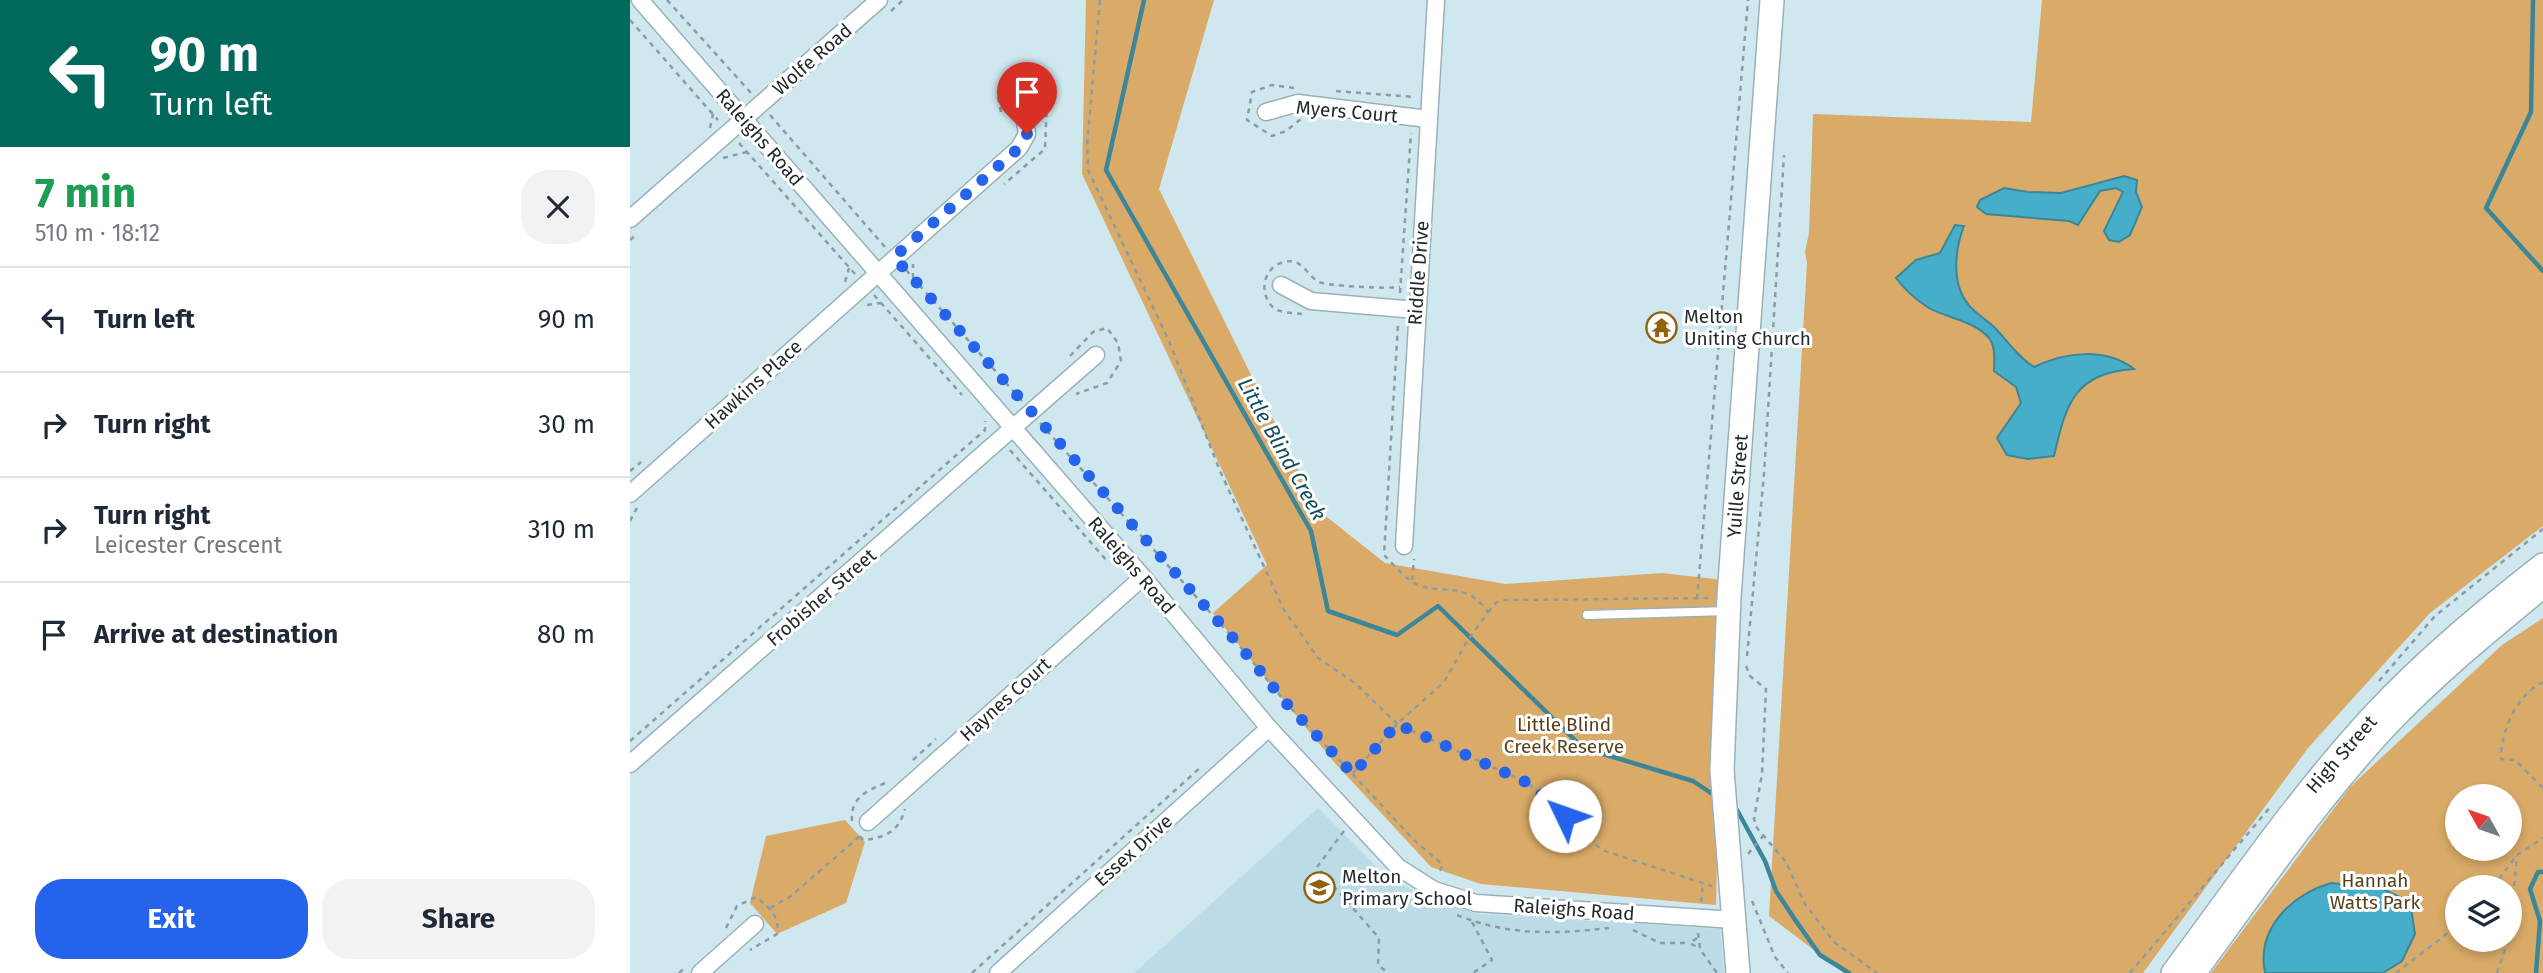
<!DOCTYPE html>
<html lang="en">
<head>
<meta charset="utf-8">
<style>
  body { margin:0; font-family:"Fira Sans",sans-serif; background:#f2f2f3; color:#1f2937; height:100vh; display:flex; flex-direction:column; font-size:26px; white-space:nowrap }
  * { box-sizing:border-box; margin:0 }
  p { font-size:23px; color:#747a83 }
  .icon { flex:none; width:38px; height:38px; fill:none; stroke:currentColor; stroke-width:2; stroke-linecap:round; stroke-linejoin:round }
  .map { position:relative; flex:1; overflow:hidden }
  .sheet { display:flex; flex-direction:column; background:#fff; width:630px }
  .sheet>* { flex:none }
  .guide { background:#00695c; color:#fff; overflow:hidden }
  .needle { width:46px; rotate:310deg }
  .tools { position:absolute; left:1815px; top:784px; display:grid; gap:14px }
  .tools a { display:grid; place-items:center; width:77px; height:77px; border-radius:50%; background:#fff; box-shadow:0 4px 10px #0003; font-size:35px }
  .pin { position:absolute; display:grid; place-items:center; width:60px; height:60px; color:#fff; margin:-72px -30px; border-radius:50% 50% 50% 0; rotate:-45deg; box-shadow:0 0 7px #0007 }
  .pin .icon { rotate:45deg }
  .me { position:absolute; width:77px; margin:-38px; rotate:312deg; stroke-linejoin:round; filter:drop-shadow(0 0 5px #0008) }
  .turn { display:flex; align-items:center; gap:24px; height:147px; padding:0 35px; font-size:32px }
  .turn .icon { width:91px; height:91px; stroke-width:2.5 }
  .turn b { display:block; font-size:49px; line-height:60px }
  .round { display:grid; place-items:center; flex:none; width:74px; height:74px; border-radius:28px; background:#f2f2f3 }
  .overview { display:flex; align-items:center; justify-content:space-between; height:119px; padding:0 35px }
  h1 { font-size:42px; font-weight:700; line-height:52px; color:#1e9e55 }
  .cta { display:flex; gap:14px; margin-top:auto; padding:14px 35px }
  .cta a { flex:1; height:80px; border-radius:28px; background:#2563eb; color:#fff; font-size:28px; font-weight:700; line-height:80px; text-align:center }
  .cta a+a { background:#f2f2f3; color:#1f2937 }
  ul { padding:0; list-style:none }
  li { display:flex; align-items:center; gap:21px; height:105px; padding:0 35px; border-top:2px solid #e0e1e3 }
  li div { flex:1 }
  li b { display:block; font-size:26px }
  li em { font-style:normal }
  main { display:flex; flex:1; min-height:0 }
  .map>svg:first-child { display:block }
  .built { fill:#bbdce6 }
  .green { fill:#daab68; fill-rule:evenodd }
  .water { fill:#46aec8; stroke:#3b8699; stroke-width:2 }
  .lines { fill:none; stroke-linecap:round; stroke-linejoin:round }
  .stream { stroke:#3b8699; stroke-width:4.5 }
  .lane-casing { stroke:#9ab1b8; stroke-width:11 }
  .street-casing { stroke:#9ab1b8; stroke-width:19 }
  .secondary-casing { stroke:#9ab1b8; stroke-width:26 }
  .path { stroke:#8b9da2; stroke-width:2.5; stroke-dasharray:5 5; stroke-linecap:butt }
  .lane { stroke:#fff; stroke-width:8 }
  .street { stroke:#fff; stroke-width:16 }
  .secondary { stroke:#fff; stroke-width:23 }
  .route { stroke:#2563eb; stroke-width:12; stroke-dasharray:0 21.6 }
  .labels { text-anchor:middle; stroke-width:6; stroke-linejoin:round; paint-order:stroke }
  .street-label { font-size:19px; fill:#212a2c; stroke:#fff }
  .poi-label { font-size:19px; fill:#212a2c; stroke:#fff; text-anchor:start }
  .park-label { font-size:19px; fill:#59401b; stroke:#fff }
  .water-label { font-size:21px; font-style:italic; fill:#104d5b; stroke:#fff }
</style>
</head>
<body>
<main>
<section class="sheet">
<div class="guide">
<div class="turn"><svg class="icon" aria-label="left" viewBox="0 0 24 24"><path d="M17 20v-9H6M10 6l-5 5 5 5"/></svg><div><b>90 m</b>Turn left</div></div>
</div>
<div class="overview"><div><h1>7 min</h1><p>510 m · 18:12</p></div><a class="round"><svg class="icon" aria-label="close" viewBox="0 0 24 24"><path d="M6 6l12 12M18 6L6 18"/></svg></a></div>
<ul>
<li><svg class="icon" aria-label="left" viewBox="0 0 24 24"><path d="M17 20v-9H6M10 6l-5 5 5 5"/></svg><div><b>Turn left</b></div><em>90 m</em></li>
<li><svg class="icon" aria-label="right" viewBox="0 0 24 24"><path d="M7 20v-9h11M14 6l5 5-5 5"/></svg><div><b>Turn right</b></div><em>30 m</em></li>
<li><svg class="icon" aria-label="right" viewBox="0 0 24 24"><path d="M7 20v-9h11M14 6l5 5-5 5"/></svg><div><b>Turn right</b><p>Leicester Crescent</p></div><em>310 m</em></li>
<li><svg class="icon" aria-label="arrive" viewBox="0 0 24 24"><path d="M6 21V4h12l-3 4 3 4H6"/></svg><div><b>Arrive at destination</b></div><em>80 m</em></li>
</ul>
<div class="cta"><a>Exit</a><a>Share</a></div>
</section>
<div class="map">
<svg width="1913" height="973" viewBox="0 0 1913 973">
  <rect width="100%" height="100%" fill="#cfe7ee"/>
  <path class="built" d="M688 808 758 878 801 899 848 914 1090 929 1094 973H504Z"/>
  <g class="green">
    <path d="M456 0H584L529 189 688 510 755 563 875 584 1032 573 1093 580 1086 905 851 884 801 867 704 762 583 613 637 565 452 174Z"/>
    <path d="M1412 0H1913V526L1800 613 1678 748 1513 973H1214L1139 916 1177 263 1175 252 1179 233 1183 114 1401 122Z"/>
    <path d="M1913 618V973H1581L1720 787 1872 645ZM1827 796H1880V849H1827ZM1827 887H1880V940H1827Z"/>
    <path d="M215 820 235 842 216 903 147 934 120 903 136 836Z"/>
  </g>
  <g class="water">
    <path d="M1494 176 1507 180 1506 192 1512 207 1500 235 1489 242 1479 240 1474 231 1493 192 1486 188 1470 191 1448 225 1439 221 1356 214 1347 207 1350 200 1374 188 1398 192 1431 193Z"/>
    <path d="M1325 225 1334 226C1325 249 1321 283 1338 304 1345 314 1358 320 1366 329 1378 342 1389 358 1404 367 1435 352 1475 347 1504 369 1444 373 1436 404 1424 456L1398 459 1377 455 1367 438 1391 403 1386 387 1364 371C1364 360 1366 347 1359 338 1345 321 1317 318 1299 308 1286 300 1275 290 1266 278L1286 260 1310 253Z"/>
    <path d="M1701 883 1753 889 1780 902 1785 934 1772 961 1753 973H1635C1626 929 1661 895 1701 883Z"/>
  </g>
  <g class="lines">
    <g class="stream">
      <path d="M514 0 476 170 681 531 698 611 767 635 808 606 953 748 1063 781 1081 793"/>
      <path d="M1903 0 1901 112 1856 208 1913 271"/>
      <path d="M1107 810 1135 861 1146 891 1168 924 1190 955 1219 973"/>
      <path d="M1906 973 1910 921 1900 889 1908 872H1913"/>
    </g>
    <defs>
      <path id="lane" d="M957 615 1098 611"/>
      <g id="street">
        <path d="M10 0 513 577 639 728 768 867 804 890 846 903 1105 920"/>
        <path d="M636 112 668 103 798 119"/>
        <path d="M0 219 249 0"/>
        <path d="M651 285 681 301 786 310"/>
        <path d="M0 494 389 148 397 134 392 102"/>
        <path d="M774 546 806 0"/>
        <path d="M0 764 466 355"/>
        <path d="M238 822 513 577"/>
        <path d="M70 973 125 924"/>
        <path d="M368 973 639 728"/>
      </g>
      <g id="secondary">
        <path d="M1108 973 1092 770 1099 597 1142 0"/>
        <path d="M1543 973C1607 887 1669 796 1742 717 1794 661 1853 612 1913 565"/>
        <path d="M1564 973C1625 890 1684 804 1754 728 1803 676 1858 631 1913 586"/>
      </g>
    </defs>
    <use href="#lane" class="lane-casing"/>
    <use href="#street" class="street-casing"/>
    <use href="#secondary" class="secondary-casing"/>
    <g class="path">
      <path d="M37 0 122 94"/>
      <path d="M470 0 457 145 458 170 539 341 590 471 654 610 688 658 725 683 767 724 898 783 972 850 1082 886"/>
      <path d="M261 11 273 0"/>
      <path d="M0 20 88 120"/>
      <path d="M664 88 642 85 622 92 617 120 642 136 656 131 671 119"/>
      <path d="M706 91 784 97"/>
      <path d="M371 112 368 97C382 82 388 80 408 85L417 100 415 149 374 184"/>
      <path d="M140 115 255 247"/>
      <path d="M80 128 83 114"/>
      <path d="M109 143 225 274"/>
      <path d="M93 158 117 152"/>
      <path d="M0 240 7 234"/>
      <path d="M276 270 392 401"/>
      <path d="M283 278V264"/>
      <path d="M215 282 219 268"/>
      <path d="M770 293 781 133"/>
      <path d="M244 295 332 395"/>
      <path d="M237 305 251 303"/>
      <path d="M672 314C664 313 652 313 645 309 628 296 632 267 654 262 672 257 676 275 689 282 698 286 758 289 770 287"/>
      <path d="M440 356 463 332 477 328 488 343 491 361 477 383 446 394"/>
      <path d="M410 423 604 639 656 703 784 840 813 865 808 874"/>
      <path d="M380 450 477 561"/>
      <path d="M0 471 11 462"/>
      <path d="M0 521 7 508"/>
      <path d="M782 580 784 559"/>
      <path d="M1067 599 1118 0"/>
      <path d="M858 612 867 602 875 600 1082 598"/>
      <path d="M1117 656 1134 474 1154 155"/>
      <path d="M1116 666 1120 676 1136 689 1132 774 1124 819 1127 828 1156 862 1175 904 1204 942 1247 973"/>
      <path d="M1749 681 1805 616 1913 529"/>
      <path d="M1913 682C1886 696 1871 730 1871 759L1885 760 1913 788"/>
      <path d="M0 741 355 430V421"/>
      <path d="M283 760 306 739"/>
      <path d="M723 773 767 724 814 682 836 643 858 612C836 581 815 595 788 585 776 580 764 565 754 555L768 325"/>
      <path d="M222 821C220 797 238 790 258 782"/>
      <path d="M714 831 687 867 749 938 748 965 758 973"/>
      <path d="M230 836 233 840C256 838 269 831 275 809"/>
      <path d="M1118 854 1133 836"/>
      <path d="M1863 887 1887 855 1913 838"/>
      <path d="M1122 901 1145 957 1158 973"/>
      <path d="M1071 902 1073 884"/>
      <path d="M140 908 161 896 230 836"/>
      <path d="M827 915C879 936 924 934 979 928"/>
      <path d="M842 922 862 960 843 973"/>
      <path d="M1880 926 1887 856"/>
      <path d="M96 928 107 906 126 897C139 907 150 916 147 934L120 950"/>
      <path d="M1003 930 1030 943H1060"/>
      <path d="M1068 933 1070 949 1087 973"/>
      <path d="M1067 938 1060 943 1070 949"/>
      <path d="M49 973 56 967"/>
      <path d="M342 973 571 767"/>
      <path d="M1500 973 1642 805"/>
      <path d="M1766 973 1827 926"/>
      <path d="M1867 973 1878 940"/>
    </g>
    <use href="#lane" class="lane"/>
    <use href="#street" class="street"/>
    <use href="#secondary" class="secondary"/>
  </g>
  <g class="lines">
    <path class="route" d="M397 134 389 148 264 257 604 639 656 703 723 774 767 724 898 783 935 816"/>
  </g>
  <defs>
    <symbol id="temple-ring" viewBox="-11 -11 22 22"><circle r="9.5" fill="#fff" stroke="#90620c" stroke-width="1.5"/><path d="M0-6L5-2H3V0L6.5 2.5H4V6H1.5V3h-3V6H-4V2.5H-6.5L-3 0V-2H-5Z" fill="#90620c"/></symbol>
    <symbol id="school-ring" viewBox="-11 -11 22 22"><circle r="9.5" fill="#fff" stroke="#90620c" stroke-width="1.5"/><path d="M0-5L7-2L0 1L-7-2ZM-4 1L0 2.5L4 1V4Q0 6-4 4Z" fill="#90620c"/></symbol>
  </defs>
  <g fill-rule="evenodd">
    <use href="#temple-ring" x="1014" y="310" width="35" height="35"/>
    <use href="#school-ring" x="672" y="870" width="35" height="35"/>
  </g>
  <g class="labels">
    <g class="street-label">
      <text transform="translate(182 59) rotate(-41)" y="7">Wolfe Road</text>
      <text transform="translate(717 111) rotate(5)" y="7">Myers Court</text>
      <text transform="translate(130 137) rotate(49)" y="7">Raleighs Road</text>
      <text transform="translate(788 273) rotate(-86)" y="7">Riddle Drive</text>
      <text transform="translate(123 384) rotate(-42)" y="7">Hawkins Place</text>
      <text transform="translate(1107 486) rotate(-86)" y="7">Yuille Street</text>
      <text transform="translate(502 565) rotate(49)" y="7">Raleighs Road</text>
      <text transform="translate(191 597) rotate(-41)" y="7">Frobisher Street</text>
      <text transform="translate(375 699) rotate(-42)" y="7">Haynes Court</text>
      <text transform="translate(1711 754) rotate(-49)" y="7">High Street</text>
      <text transform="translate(503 850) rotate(-42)" y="7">Essex Drive</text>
      <text transform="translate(944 909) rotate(4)" y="7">Raleighs Road</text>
    </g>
    <g class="poi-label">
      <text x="1054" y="323">Melton<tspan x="1054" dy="22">Uniting Church</tspan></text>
      <text x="712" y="883">Melton<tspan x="712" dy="22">Primary School</tspan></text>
    </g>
    <g class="park-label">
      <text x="934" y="731">Little Blind<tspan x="934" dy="22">Creek Reserve</tspan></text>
      <text x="1745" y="887">Hannah<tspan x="1745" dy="22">Watts Park</tspan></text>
    </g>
    <g class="water-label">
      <text transform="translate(652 449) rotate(61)" y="7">Little Blind Creek</text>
    </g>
  </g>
</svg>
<div class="tools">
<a><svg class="needle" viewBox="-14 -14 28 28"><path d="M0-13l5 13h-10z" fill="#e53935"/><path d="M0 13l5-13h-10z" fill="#747a83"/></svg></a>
<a><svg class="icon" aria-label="layers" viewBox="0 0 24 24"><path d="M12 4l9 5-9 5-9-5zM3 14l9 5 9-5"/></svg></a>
</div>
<div class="pin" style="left:397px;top:134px;background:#d93025"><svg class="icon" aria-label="arrive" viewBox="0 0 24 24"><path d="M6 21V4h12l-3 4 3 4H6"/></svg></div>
<svg class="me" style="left:935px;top:816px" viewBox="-20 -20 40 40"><circle r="19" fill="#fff"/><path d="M0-13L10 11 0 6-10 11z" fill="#2563eb"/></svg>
</div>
</main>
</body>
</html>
